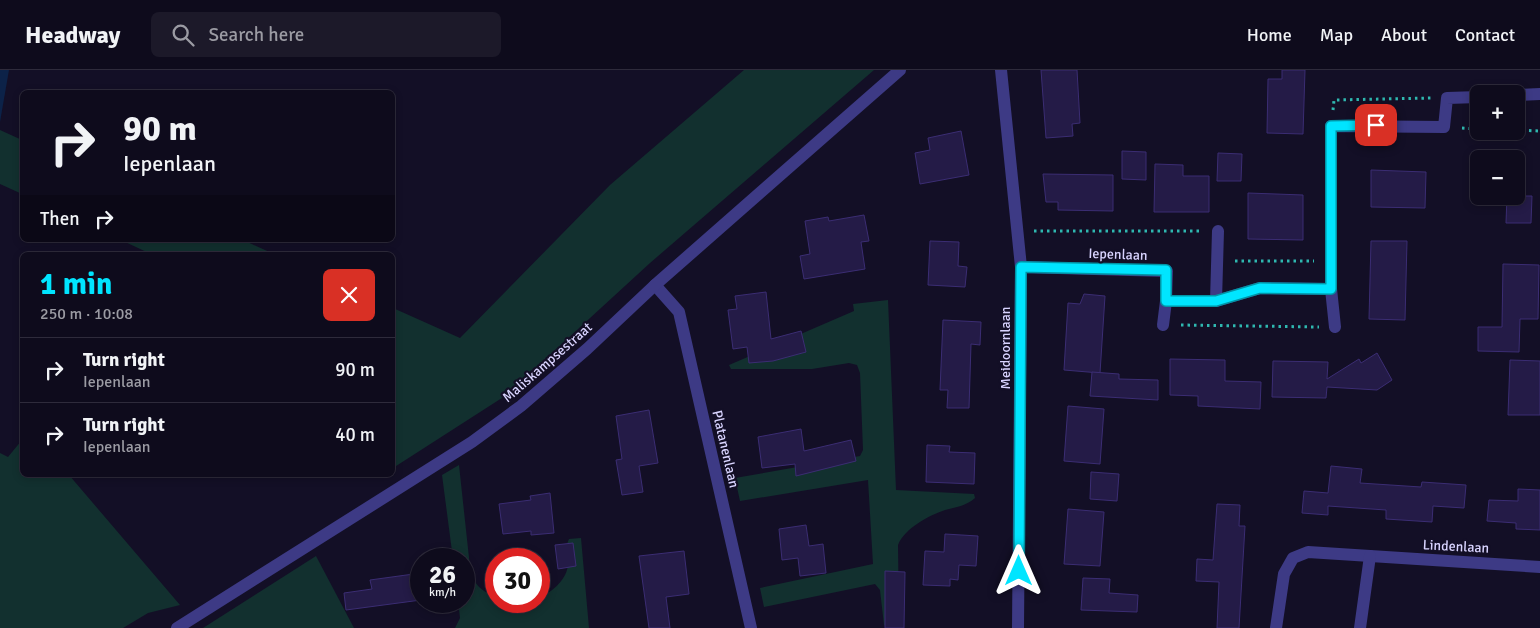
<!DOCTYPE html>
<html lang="en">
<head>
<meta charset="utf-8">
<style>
  body { margin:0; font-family:Signika,sans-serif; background:#1c1929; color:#f1f3f6; height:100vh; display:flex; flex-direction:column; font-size:19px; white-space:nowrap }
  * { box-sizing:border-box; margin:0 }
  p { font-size:16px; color:#9b9ba3 }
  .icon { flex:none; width:28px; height:28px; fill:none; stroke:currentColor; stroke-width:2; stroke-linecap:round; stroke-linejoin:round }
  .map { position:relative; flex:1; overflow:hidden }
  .panel { position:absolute; left:20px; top:182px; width:375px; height:225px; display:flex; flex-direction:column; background:#0e0b1c; border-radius:8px; box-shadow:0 2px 8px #0003,0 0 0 1px #2e2b3b }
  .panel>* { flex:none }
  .hud { position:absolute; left:20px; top:20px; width:375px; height:152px; border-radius:8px; box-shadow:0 2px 8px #0003,0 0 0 1px #2e2b3b; background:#0e0b1c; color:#f1f3f6; overflow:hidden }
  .controls { position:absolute; left:1470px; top:15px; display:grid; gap:10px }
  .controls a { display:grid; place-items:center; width:55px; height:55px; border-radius:8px; background:#0e0b1c; box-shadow:0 2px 8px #0003,0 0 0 1px #2e2b3b; font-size:25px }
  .speed { position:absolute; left:410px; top:478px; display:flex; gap:10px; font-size:25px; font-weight:700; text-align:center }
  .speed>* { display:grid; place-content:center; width:65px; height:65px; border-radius:50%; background:#0e0b1c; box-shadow:0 2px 8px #0003,0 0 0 1px #2e2b3b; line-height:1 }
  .speed small { font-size:12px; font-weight:400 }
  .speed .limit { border:8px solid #d22; background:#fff; color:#111 }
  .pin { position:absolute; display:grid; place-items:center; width:42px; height:42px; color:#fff; margin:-21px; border-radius:10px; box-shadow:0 2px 8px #0006 }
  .me { position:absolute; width:55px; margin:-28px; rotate:0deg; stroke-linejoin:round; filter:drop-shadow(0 0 4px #0008) }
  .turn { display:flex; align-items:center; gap:18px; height:105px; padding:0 20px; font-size:22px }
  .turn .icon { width:65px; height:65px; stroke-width:2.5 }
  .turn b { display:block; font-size:35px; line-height:42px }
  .then { display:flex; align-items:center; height:48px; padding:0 20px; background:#0003; gap:10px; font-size:19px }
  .round { display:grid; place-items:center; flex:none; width:52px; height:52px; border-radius:8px; background:#1c1929 }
  .head { display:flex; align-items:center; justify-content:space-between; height:85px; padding:0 20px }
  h1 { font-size:30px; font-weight:700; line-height:38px; color:#00e5ff }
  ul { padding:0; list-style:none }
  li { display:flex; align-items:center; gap:15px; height:65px; padding:0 20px; border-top:1px solid #2e2b3b }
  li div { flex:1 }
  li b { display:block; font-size:19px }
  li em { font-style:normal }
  header { display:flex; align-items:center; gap:30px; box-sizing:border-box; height:70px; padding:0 25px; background:#0e0b1c; border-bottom:1px solid #2e2b3b }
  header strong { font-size:24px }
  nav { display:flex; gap:28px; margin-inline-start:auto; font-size:18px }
  .search { width:350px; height:45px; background:#1c1929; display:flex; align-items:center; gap:12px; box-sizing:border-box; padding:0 18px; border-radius:8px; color:#9b9ba3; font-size:19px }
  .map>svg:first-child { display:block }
  .green { fill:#12302f }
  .water { fill:#0c2248 }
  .building { fill:#241b47; stroke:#3b2d73 }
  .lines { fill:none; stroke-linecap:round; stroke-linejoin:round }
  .path { stroke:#2fb8b0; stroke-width:3; stroke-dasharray:2.5 4; stroke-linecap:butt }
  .minor { stroke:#3d3a85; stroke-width:12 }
  .route-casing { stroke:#0095a6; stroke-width:12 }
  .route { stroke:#00e5ff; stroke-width:9 }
  .labels { text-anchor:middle; stroke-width:4.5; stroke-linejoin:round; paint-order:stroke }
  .street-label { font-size:14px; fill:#d9d4ff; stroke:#130f26 }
</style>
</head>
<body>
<header>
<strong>Headway</strong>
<div class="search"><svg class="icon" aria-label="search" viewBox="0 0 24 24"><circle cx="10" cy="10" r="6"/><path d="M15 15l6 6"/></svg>Search here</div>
<nav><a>Home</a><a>Map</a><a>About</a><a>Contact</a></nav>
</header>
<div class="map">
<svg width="1540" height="558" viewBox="0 0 1540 558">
  <rect width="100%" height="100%" fill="#130f26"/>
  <g class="green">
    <path d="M744 0H874L650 193 505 326 393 398V238L460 268 610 115Z"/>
    <path d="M0 60 22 70V124L0 114Z"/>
    <path d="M121 170H243L276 185H153Z"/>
    <path d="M888 230 896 420 974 424 975 428C966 436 956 437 945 440 928 446 905 458 898 475L899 553 890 558 884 555 880 520 875 514 764 537 760 518 873 494 868 410 740 431 735 408 860 386 863 380 860 303 857 295 849 293 812 299H731L729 295 854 241 853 234Z"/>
    <path d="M22 370V405H69L180 535 148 543 123 558H0V383L8 387Z"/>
    <path d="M459 395 470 497C475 517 479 518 496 528V531H539V528C552 522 568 509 568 493 567 484 565 477 569 469L581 468 589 558H455L460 548 458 531H464V489H453L442 405Z"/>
    <path d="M316 486 354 558H203Z"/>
  </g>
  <path class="water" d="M0 0H9L0 52Z"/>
  <g class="building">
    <path d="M1041 0H1077L1080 53 1072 54 1073 66 1046 68Z"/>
    <path d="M1282 0H1305L1303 64 1267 63 1268 9H1282Z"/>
    <path d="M961 61 969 105 920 114 915 83 930 80 928 68Z"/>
    <path d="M1122 81 1146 82V110L1122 109Z"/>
    <path d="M1218 83 1242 84 1241 111H1217Z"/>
    <path d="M1155 94 1183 95V106H1209V142H1154Z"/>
    <path d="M1371 100 1426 102 1425 138 1371 137Z"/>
    <path d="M1043 104 1113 105V141L1058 140V132H1046Z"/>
    <path d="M1248 123 1303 125V170L1248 169Z"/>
    <path d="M1507 126H1532L1531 153H1506Z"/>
    <path d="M864 145 869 171 861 172 865 199 804 209 800 186 810 184 805 151 828 147 829 151Z"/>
    <path d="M930 171 959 172 958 196 967 197 965 217 928 215Z"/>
    <path d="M1371 171H1407L1405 250 1369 249Z"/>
    <path d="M1503 194 1539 195 1538 249H1520L1519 282 1478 281V257H1502Z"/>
    <path d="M766 222 771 269 801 261 806 282 773 291 749 293 747 277 733 279 728 240 737 239 735 226Z"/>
    <path d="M1084 224 1105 226 1100 303 1064 300 1068 233 1080 234Z"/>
    <path d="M943 250 981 252 980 275 971 274 969 338H947L948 320H940Z"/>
    <path d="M1377 283 1392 310 1377 320 1327 317 1326 328 1272 327 1273 291 1328 292 1327 309 1359 289 1361 293Z"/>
    <path d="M1170 289 1225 290V311L1261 312 1260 339 1198 336V326L1170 325Z"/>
    <path d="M1510 290 1540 291V345H1508Z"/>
    <path d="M1092 302 1119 304V309L1158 310V330L1090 326Z"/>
    <path d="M1068 336 1104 339 1100 394 1064 391Z"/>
    <path d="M649 340 658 393 639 396 643 422 622 425 616 390 622 389 616 346Z"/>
    <path d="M801 359 804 381 851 370 856 391 796 406 795 394 762 398 758 367Z"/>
    <path d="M927 375 950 376 949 382 975 383 974 414 926 412Z"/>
    <path d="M1331 396 1362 399 1360 413 1421 417 1422 412 1466 415 1464 438 1433 436 1432 452 1386 449V440L1328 436V445L1302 443 1304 421 1328 423Z"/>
    <path d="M1091 402 1119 404 1117 431 1090 429Z"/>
    <path d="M1518 419 1540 420V460L1516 459V453L1487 451 1489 430 1518 431Z"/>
    <path d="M550 423 554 463 531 465V461L503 464 499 434 531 430 530 426Z"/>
    <path d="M1217 434 1240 435 1239 456H1245L1239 558H1217L1219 512 1196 511 1197 489 1213 490Z"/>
    <path d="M1068 439 1104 442 1100 496 1064 494Z"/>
    <path d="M806 455 809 476 823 474 826 503 800 506 798 488 782 490 779 459Z"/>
    <path d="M945 464 978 466 976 496 959 495 958 510 950 509V516L923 515 925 481 944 482Z"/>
    <path d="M573 473 576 496 558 499 555 475Z"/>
    <path d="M684 481 689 524 666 527 670 558H649L639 486Z"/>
    <path d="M885 501 905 502 904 558H885Z"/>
    <path d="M421 503V530L346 540 344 523 372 519 370 510Z"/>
    <path d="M1083 508 1110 509 1109 523 1138 525 1137 542 1081 540Z"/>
  </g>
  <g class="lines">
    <g class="path">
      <path d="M1333 40 1334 30 1431 28"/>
      <path d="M1462 58 1479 59"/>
      <path d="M1516 60 1540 61"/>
      <path d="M1034 161H1200"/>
      <path d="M1235 191H1314"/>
      <path d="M1181 255 1319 257"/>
    </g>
    <g class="minor">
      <path d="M1001 0 1021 197 1018 558"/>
      <path d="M1516 25 1540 24"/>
      <path d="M1021 197 1167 201 1166 231H1216L1260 218 1331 219"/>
      <path d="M655 215 679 242 751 558"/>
      <path d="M1216 231 1218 161"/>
      <path d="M1163 255 1166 231"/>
      <path d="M1335 257 1331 219V56L1444 57 1447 28 1479 27"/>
      <path d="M177 558 472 372 521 336 587 279 655 215 900 0"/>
      <path d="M1276 558 1284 504 1293 488 1308 482 1540 497"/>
      <path d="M1360 558 1370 486"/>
    </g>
  </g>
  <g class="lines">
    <defs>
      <path id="route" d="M1019 501 1021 197 1166 200V231H1216L1260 218 1331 219V56L1376 55"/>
    </defs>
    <use href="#route" class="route-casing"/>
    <use href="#route" class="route"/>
  </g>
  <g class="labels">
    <g class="street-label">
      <text transform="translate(1118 184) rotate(2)" y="5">Iepenlaan</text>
      <text transform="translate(1005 278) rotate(-90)" y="5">Meidoornlaan</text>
      <text transform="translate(547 292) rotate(-41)" y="5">Maliskampsestraat</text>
      <text transform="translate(726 379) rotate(77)" y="5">Platanenlaan</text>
      <text transform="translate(1456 476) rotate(3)" y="5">Lindenlaan</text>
    </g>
  </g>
</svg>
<div class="controls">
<a>+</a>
<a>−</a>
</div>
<div class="speed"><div>26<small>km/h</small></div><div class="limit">30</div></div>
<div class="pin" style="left:1376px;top:55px;background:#d93025"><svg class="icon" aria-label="arrive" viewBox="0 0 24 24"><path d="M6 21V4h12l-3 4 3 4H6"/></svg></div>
<svg class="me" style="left:1019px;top:501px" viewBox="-20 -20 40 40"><path d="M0-17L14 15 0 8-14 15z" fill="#00e5ff" stroke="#fff" stroke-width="4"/></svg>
<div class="hud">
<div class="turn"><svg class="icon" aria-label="right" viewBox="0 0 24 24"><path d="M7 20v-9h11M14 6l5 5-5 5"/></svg><div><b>90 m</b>Iepenlaan</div></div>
<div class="then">Then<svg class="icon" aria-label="right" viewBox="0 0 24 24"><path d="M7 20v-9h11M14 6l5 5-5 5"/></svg></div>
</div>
<section class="panel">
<div class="head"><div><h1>1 min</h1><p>250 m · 10:08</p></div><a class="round" style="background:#d93025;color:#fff"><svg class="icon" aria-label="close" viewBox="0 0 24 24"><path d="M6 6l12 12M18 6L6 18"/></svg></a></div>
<ul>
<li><svg class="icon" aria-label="right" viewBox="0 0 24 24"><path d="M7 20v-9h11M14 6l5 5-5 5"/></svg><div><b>Turn right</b><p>Iepenlaan</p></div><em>90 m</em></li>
<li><svg class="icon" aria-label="right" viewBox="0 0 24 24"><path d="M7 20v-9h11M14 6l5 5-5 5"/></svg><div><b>Turn right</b><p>Iepenlaan</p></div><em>40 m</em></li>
</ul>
</section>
</div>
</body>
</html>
